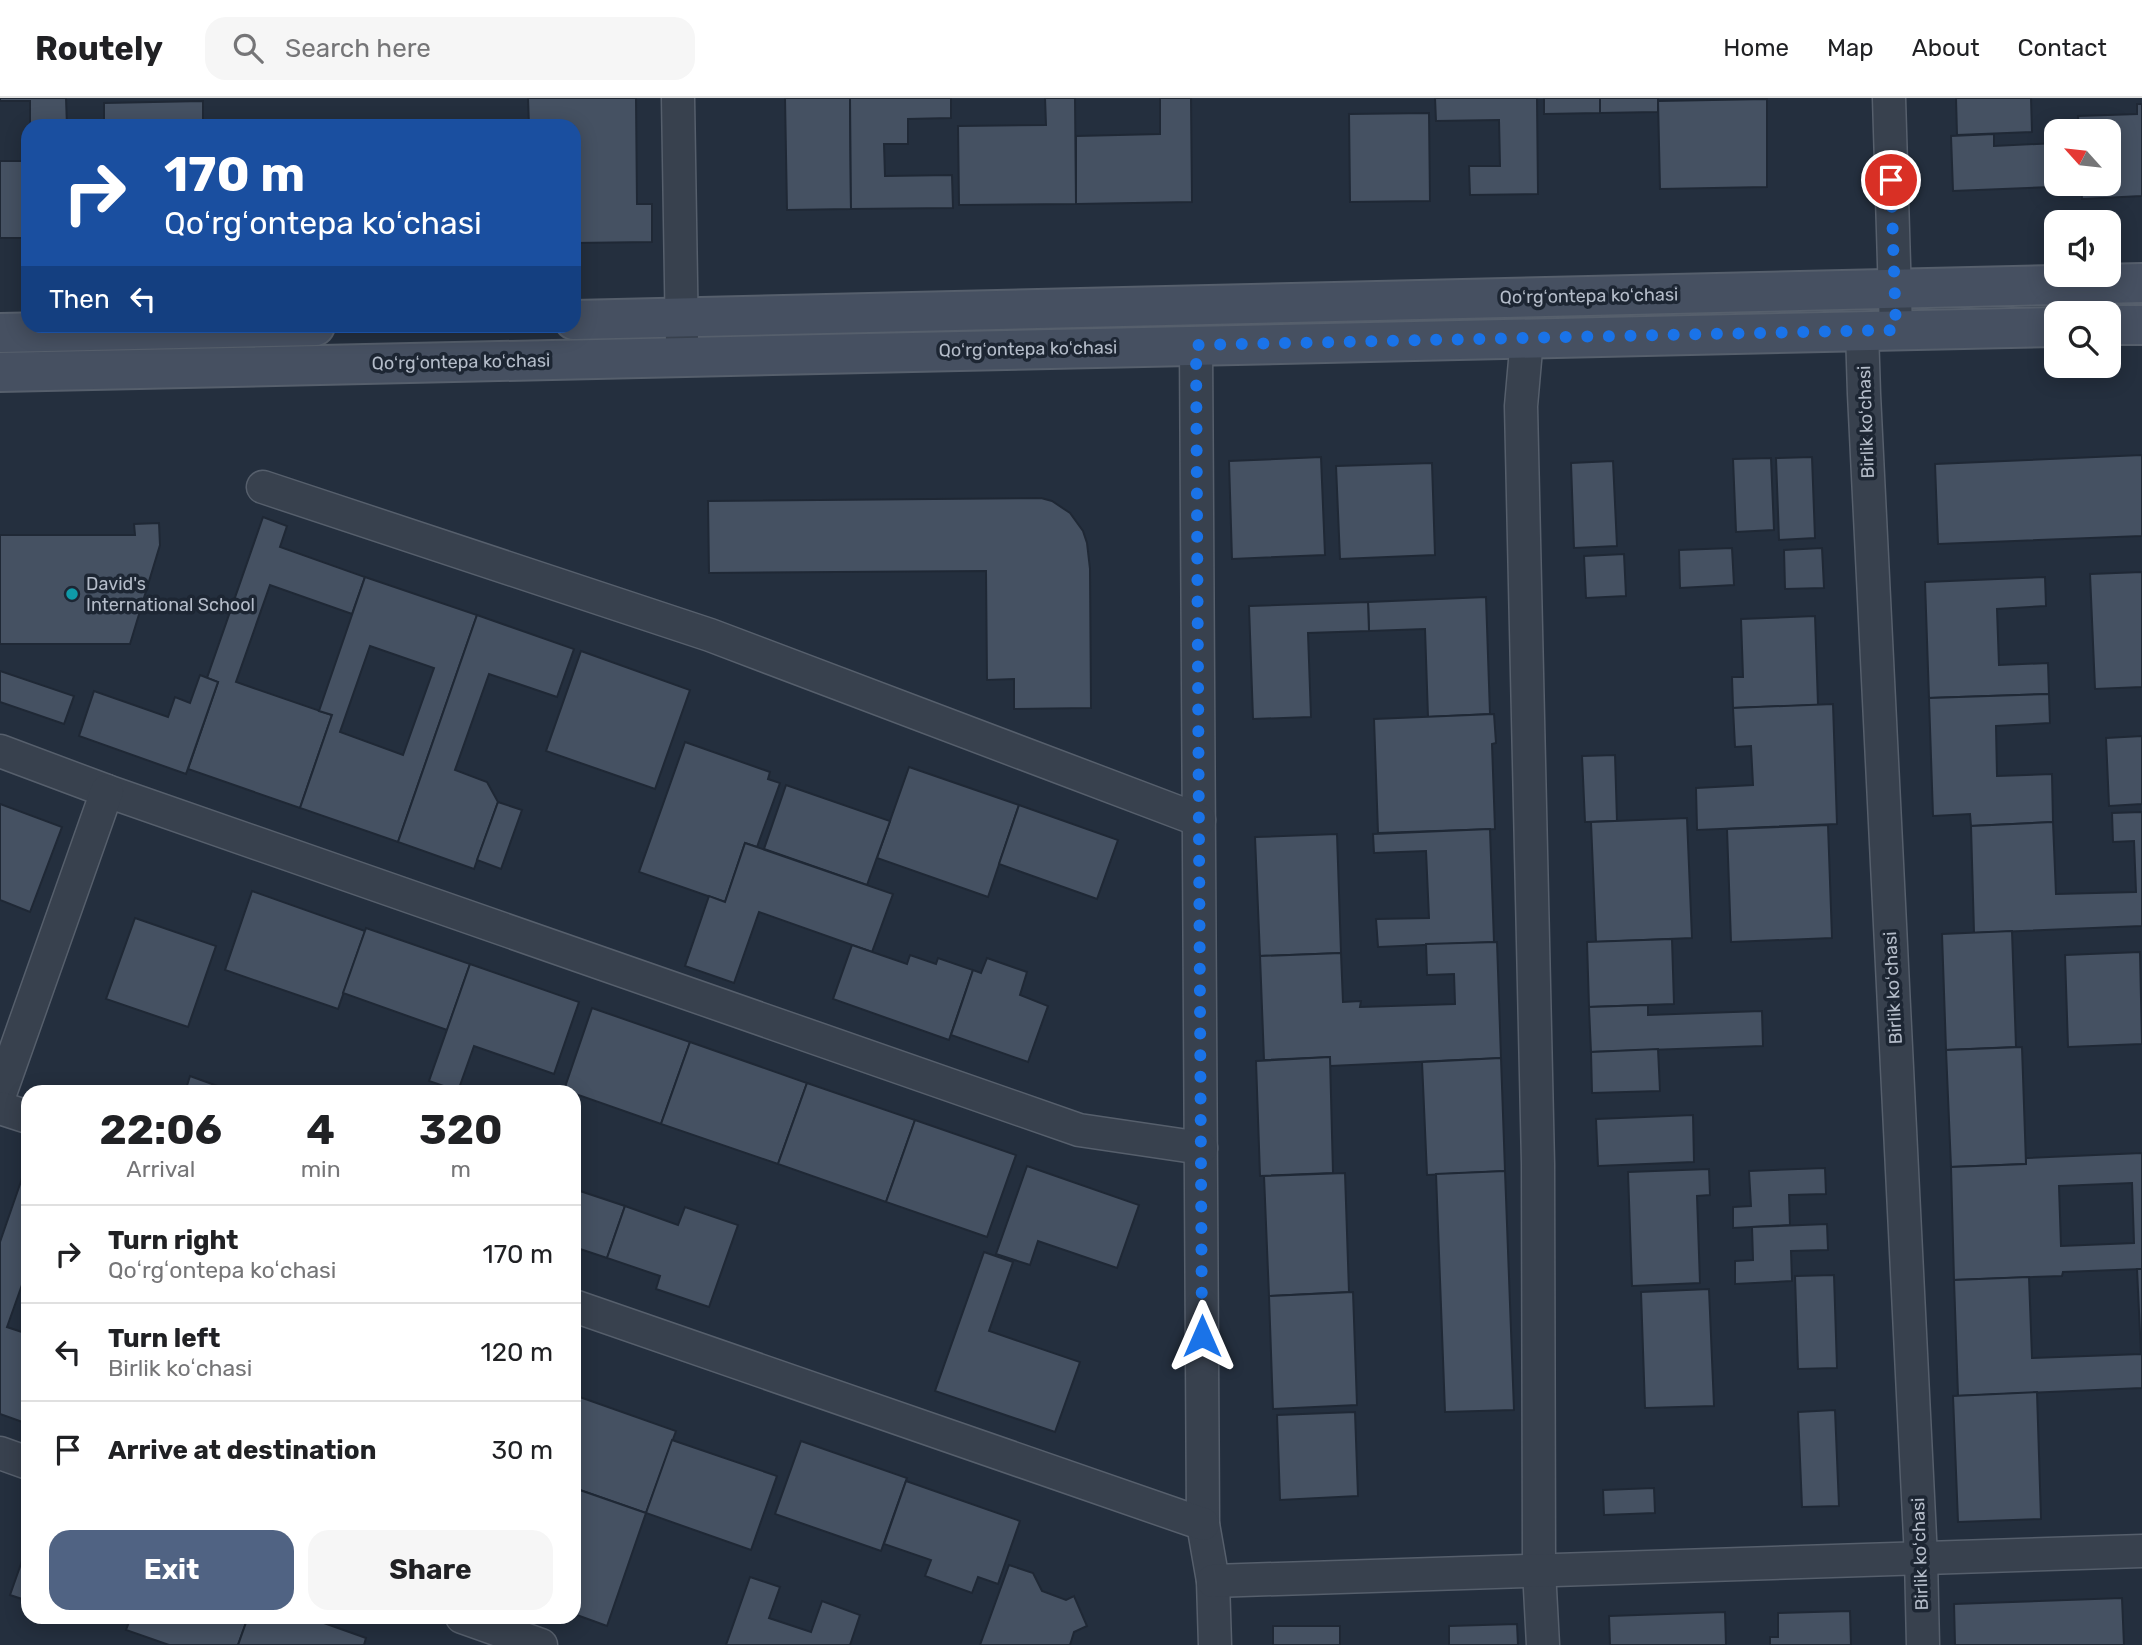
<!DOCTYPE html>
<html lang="en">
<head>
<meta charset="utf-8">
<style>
  body { margin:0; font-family:Rubik,sans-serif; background:#f6f6f6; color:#202124; height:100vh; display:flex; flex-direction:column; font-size:26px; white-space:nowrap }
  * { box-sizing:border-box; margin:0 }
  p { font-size:23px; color:#757577 }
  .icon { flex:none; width:38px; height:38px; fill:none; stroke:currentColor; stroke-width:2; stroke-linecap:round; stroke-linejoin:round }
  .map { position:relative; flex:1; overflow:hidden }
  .side { position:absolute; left:21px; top:987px; width:560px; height:539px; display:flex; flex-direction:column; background:#fff; border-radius:21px; box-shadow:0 4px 18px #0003 }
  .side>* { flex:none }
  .guide { position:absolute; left:21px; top:21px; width:560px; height:214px; border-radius:21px; box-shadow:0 4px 18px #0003; background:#1a4fa0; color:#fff; overflow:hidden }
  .needle { width:46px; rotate:297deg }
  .tools { position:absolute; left:2044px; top:21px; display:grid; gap:14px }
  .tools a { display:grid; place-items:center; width:77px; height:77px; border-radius:14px; background:#fff; box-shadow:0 4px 18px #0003; font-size:35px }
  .pin { position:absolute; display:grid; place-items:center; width:60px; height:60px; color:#fff; margin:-30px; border:4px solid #fff; border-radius:50%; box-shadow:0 2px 7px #0007 }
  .me { position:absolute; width:77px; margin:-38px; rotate:0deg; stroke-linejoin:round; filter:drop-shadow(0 0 5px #0008) }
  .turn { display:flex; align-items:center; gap:24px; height:147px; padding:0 28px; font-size:32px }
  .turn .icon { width:91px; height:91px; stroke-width:2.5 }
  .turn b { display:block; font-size:49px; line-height:60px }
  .then { display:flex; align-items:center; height:66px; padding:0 28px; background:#0003; gap:14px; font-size:26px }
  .eta { display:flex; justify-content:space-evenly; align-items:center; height:119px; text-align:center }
  .eta b { font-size:42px; font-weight:700; line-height:49px }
  .action { display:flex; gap:14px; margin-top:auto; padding:14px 28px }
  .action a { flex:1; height:80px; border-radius:21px; background:#506383; color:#fff; font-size:28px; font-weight:700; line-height:80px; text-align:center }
  .action a+a { background:#f6f6f6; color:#202124 }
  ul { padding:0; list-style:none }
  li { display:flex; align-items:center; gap:21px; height:98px; padding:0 28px; border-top:2px solid #e0e0e0 }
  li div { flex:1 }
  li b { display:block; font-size:26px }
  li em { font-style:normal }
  header { display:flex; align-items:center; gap:42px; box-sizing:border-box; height:98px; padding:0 35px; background:#fff; border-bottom:2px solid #e0e0e0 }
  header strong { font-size:33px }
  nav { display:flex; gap:38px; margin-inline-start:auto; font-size:24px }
  .search { width:490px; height:63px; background:#f6f6f6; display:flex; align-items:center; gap:18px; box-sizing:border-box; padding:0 24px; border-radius:21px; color:#757577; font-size:26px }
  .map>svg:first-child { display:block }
  .building { fill:#455162; stroke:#1f2835; stroke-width:2; fill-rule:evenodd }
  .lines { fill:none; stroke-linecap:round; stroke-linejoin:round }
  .street-casing { stroke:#565f6c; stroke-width:35 }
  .secondary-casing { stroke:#565f6c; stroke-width:42 }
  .street { stroke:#38414e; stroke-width:32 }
  .secondary { stroke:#465061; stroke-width:38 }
  .route { stroke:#1a73e8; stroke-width:12; stroke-dasharray:0 21.6 }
  .culture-dot { fill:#0f9aa8; stroke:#1d2633; stroke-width:2.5 }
  .labels { text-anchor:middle; stroke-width:7; stroke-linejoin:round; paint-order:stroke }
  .street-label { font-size:18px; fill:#b4bcc9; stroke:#1d2633 }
  .poi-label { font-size:18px; fill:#b4bcc9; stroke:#1d2633; text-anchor:start }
</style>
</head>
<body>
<header>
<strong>Routely</strong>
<div class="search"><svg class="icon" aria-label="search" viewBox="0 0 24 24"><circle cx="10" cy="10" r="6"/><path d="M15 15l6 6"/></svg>Search here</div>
<nav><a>Home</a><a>Map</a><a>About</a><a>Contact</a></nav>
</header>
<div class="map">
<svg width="2142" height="1547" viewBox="0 0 2142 1547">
  <rect width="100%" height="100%" fill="#242f3e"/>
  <g class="building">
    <path d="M0 0H66L67 28H30V3H0Z"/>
    <path d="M528 0H636L637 106H652V144L574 145V28H529Z"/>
    <path d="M785 0H850L851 111 787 112Z"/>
    <path d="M850 0H951V20L908 21V46H884L885 78 952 77 953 110 851 111Z"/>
    <path d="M1045 0H1075L1076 106 959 107 958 28 1046 27Z"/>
    <path d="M1160 0H1191L1192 104 1076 106V38L1160 36Z"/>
    <path d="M1435 0H1537L1538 96 1470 97 1469 68H1500L1499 22 1436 23Z"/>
    <path d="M1544 0H1600V15L1544 16Z"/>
    <path d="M1600 0H1658V14L1600 15Z"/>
    <path d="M1956 0H2031L2032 34 1957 37Z"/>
    <path d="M1767 1V89L1660 91 1658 3Z"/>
    <path d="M203 3V28H104V5Z"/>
    <path d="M2137 6H2142V98L2082 101 2081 86H2109V33H2079L2078 18 2137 16Z"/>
    <path d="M1429 15 1430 103 1350 104 1349 16Z"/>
    <path d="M1994 36V48L2056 45V86H2076V88L1953 93 1951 38Z"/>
    <rect x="0" y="63" width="28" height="77"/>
    <path d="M2142 357V438L1938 446 1935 366Z"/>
    <path d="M1321 359 1325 457 1232 461 1229 363Z"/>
    <path d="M1812 359 1815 440 1779 442 1776 360Z"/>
    <path d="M1771 360 1774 432 1736 434 1733 361Z"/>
    <path d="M1613 363 1617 448 1574 450 1571 365Z"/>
    <path d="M1432 365 1435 457 1340 461 1336 368Z"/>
    <path d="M1041 400 1052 403 1070 415 1083 433 1087 445 1090 471 1091 610 1014 611V581L987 582 986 473 709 475 708 403Z"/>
    <path d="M263 419 287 428 280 449 365 479 352 516 270 487 236 584 332 617 300 710 188 671 218 584 207 580Z"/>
    <path d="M159 425 160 447 130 546H0V437H135L134 426Z"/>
    <path d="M1732 450 1734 487 1680 490 1679 452Z"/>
    <path d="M1822 450 1824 490 1785 491 1784 452Z"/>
    <path d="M1624 456 1626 498 1586 500 1584 458Z"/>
    <path d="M2142 474V589L2095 591 2090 476Z"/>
    <path d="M365 479 477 517 398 744 300 710 332 617 319 613ZM370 548 434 570 403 657 340 634Z"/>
    <path d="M2045 479 2046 508 1997 511 1999 567 2048 565 2049 596 1929 600 1925 484Z"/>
    <path d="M1486 499 1490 616 1428 619 1425 531 1369 533 1368 504Z"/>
    <path d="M1368 504 1369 533 1308 535 1311 619 1253 621 1249 508Z"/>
    <path d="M477 517 574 551 557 599 489 576 455 672 487 684 498 704 474 771 398 744Z"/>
    <path d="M1815 518 1818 607 1733 610 1732 579H1743L1741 521Z"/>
    <path d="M581 553 690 592 655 691 546 653Z"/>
    <path d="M0 573 74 598 64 626 0 604Z"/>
    <path d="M200 577 218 584 186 676 79 638 94 593 168 619 175 599 190 605Z"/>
    <path d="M2049 596 2050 625 1996 628 1997 678 2052 676 2053 724 1971 728 1970 716 1933 718 1929 600Z"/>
    <path d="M1833 606 1837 726 1697 732 1696 690 1753 687 1751 648 1735 649 1733 610Z"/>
    <path d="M1494 616 1496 645 1492 646 1495 731 1378 735 1374 621Z"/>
    <path d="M2142 638V706L2109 708 2106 640Z"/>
    <path d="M685 644 770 674 768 681 780 685 757 749 745 745 725 804 639 774Z"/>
    <path d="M1615 657 1617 723 1585 724 1582 658Z"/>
    <path d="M909 669 1019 707 988 799 877 760Z"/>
    <path d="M786 687 890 723 867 787 764 751Z"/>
    <path d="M498 704 522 712 501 771 477 762Z"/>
    <path d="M0 706 62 729 30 814 0 802Z"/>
    <path d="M1019 707 1118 742 1097 801 999 766Z"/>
    <path d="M2142 714V828L1974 835 1971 728 2053 724 2056 796 2136 794 2134 743 2113 744 2112 715Z"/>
    <path d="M1687 720 1692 840 1596 844 1591 724Z"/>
    <path d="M1828 727 1832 840 1731 844 1727 731Z"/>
    <path d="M1490 731 1494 844 1378 849 1376 821 1429 820 1426 753 1374 755 1373 736Z"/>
    <path d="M1337 736 1341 855 1260 858 1255 739Z"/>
    <path d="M745 745 893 796 872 854 759 814 734 885 685 868 709 798 725 804Z"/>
    <path d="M252 793 365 833 338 911 225 872Z"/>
    <path d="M135 820 216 848 188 929 106 901Z"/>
    <path d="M366 830 470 866 447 932 343 895Z"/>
    <path d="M2012 833 2016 949 1946 952 1942 836Z"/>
    <path d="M1672 841 1674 906 1589 909 1587 844Z"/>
    <path d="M1497 844 1501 960 1330 968V959L1264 962 1260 858 1341 855 1343 904 1361 903 1360 909 1455 906 1454 876 1427 877 1426 846Z"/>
    <path d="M852 847 907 866 910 857 936 866 938 860 973 872 949 942 833 901Z"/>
    <path d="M2140 854 2142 946 2068 949 2065 857Z"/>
    <path d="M987 860 1027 874 1020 897 1048 908 1028 964 951 937 973 872 981 875Z"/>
    <path d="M470 866 579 904 554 976 474 948 458 993 429 983Z"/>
    <path d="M1648 907V917L1762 913 1763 948 1591 954 1589 909Z"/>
    <path d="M592 910 690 944 661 1026 564 992Z"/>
    <path d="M690 944 807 985 778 1066 661 1026Z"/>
    <path d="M2022 949 2026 1066 1951 1069 1946 952Z"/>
    <path d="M1658 951 1660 993 1592 995 1591 954Z"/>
    <path d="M1330 959 1333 1075 1260 1078 1256 963Z"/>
    <path d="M1501 960 1505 1073 1427 1077 1422 964Z"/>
    <path d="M190 978 234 994H185Z"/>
    <path d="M807 985 915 1022 886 1104 778 1066Z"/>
    <path d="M1693 1017 1694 1064 1598 1068 1596 1021Z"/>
    <path d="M915 1022 1016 1057 987 1139 886 1104Z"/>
    <path d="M2142 1055V1171L2063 1174 2062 1178 1954 1182 1951 1069 2026 1066V1060ZM2132 1085 2134 1145 2061 1148 2059 1088Z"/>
    <path d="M27 1066 28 1170 7 1229 28 1236V1326L0 1316V1144Z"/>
    <path d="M1027 1068 1139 1107 1117 1170 1038 1143 1030 1167 996 1156Z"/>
    <path d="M1825 1070 1826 1096 1789 1097 1790 1127 1733 1130V1109L1751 1108 1749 1073Z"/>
    <path d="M1709 1071 1710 1097 1697 1098 1700 1185 1632 1188 1628 1074Z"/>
    <path d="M1505 1073 1514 1312 1445 1314 1436 1076Z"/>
    <path d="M1345 1075 1349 1194 1269 1198 1264 1078Z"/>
    <path d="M574 1091 625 1108 607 1160 574 1149Z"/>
    <path d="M625 1108 678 1127 685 1109 738 1127 709 1209 656 1191 660 1178 607 1160Z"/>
    <path d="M1827 1126 1828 1152 1791 1153 1792 1183 1735 1186V1163L1753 1162 1752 1129Z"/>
    <path d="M984 1154 1013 1164 989 1233 1080 1264 1055 1334 935 1293Z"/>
    <path d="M2137 1171H2142V1290L1958 1298 1954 1182 2029 1179 2032 1260 2141 1256Z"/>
    <path d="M1834 1177 1837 1270 1798 1271 1795 1178Z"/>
    <path d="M1709 1191 1714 1308 1645 1310 1641 1194Z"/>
    <path d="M1353 1194 1357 1307 1273 1311 1269 1198Z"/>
    <path d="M2037 1294 2041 1421 1958 1424 1953 1298Z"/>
    <path d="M574 1297 676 1333 646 1415 574 1390Z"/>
    <path d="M1835 1312 1839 1408 1802 1409 1798 1314Z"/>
    <path d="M1355 1314 1358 1398 1280 1402 1277 1317Z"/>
    <path d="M672 1342 777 1378 751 1452 646 1415Z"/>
    <path d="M801 1343 907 1380 881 1453 775 1416Z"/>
    <path d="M906 1383 1020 1423 998 1486 978 1479 972 1495 925 1478 931 1462 884 1446Z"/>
    <path d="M574 1390 646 1415 607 1528 574 1516Z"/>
    <path d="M1654 1390 1655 1415 1604 1417 1603 1392Z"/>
    <path d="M28 1446V1503L10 1497Z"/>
    <path d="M1009 1467 1033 1475 1042 1493 1066 1502 1074 1498 1087 1528 1074 1534 1070 1547H980Z"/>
    <path d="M750 1479 780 1489 769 1520 811 1534 822 1503 860 1517 850 1547H726Z"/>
    <path d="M2122 1500 2124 1547H1955L1954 1506Z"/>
    <path d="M1850 1513 1851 1547H1770V1539H1778V1515Z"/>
    <path d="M1725 1514 1726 1547H1610L1609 1518Z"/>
    <path d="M131 1519H248L238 1547H169L126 1532Z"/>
    <path d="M248 1519H307L366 1540 364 1547H238Z"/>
    <path d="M1517 1526 1518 1547H1449V1528Z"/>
    <rect x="1273" y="1528" width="67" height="19"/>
  </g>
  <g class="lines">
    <defs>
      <g id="street">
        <path d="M678 0 682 244"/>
        <path d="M1889 0 1896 232"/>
        <path d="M1862 233 1864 296 1921 1460 1923 1547"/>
        <path d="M1527 240 1521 308 1538 1066 1539 1472 1543 1547"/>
        <path d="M1196 247 1203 1426 1213 1483 1215 1547"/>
        <path d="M263 389 710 537 1199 722"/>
        <path d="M0 653 107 693 1079 1032 1201 1050"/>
        <path d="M0 996 107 693"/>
        <path d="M0 1010 28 1019"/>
        <path d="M574 1208 1203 1426"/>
        <path d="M0 1355 28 1365"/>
        <path d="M1213 1483 2142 1453"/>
        <path d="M462 1519 541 1547"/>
      </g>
      <g id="secondary">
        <path d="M574 222 2142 185"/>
        <path d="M2109 227H2142"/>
        <path d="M0 235 315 228"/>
        <path d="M0 274 2056 229"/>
      </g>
    </defs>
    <use href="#street" class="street-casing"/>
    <use href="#secondary" class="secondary-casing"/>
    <use href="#street" class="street"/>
    <use href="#secondary" class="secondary"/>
  </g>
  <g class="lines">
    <path class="route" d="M1202 1238 1196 247 1896 232 1891 82"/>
  </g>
  <circle class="culture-dot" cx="72" cy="496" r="7"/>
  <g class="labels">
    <g class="street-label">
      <text transform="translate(1589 198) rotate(-1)" y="6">Qoʻrgʻontepa koʻchasi</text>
      <text transform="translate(1028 251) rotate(-1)" y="6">Qoʻrgʻontepa koʻchasi</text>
      <text transform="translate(461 264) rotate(-1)" y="6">Qoʻrgʻontepa koʻchasi</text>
      <text transform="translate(1866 324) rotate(-92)" y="6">Birlik koʻchasi</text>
      <text transform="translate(1893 890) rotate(-93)" y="6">Birlik koʻchasi</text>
      <text transform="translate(1920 1456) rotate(-92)" y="6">Birlik koʻchasi</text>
    </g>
    <g class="poi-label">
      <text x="86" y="492">David's<tspan x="86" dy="21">International School</tspan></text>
    </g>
  </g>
</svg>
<div class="tools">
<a><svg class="needle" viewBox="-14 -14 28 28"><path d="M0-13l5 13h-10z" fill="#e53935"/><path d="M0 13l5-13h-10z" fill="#757577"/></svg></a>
<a><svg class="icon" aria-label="sound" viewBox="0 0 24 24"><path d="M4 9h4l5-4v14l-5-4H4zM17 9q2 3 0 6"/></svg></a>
<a><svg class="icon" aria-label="search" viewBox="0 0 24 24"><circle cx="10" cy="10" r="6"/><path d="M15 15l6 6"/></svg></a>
</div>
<div class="pin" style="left:1891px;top:82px;background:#d93025"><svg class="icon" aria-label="arrive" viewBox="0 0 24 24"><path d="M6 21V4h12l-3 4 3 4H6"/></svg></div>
<svg class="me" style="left:1202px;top:1238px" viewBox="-20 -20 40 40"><path d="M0-17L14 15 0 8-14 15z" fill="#1a73e8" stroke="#fff" stroke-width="4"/></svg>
<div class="guide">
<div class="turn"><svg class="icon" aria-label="right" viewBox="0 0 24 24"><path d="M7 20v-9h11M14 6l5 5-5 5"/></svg><div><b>170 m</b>Qoʻrgʻontepa koʻchasi</div></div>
<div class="then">Then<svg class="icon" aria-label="left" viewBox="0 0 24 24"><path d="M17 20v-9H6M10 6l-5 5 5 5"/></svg></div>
</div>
<section class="side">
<div class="eta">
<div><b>22:06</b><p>Arrival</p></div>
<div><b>4</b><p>min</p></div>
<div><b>320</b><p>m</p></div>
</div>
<ul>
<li><svg class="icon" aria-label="right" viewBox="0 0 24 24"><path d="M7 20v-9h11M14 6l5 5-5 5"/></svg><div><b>Turn right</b><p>Qoʻrgʻontepa koʻchasi</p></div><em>170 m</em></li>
<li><svg class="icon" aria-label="left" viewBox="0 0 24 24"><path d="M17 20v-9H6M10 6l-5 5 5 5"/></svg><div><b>Turn left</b><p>Birlik koʻchasi</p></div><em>120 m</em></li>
<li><svg class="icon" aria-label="arrive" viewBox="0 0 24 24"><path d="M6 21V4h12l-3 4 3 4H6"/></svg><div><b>Arrive at destination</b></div><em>30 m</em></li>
</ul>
<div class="action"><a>Exit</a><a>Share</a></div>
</section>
</div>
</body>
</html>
